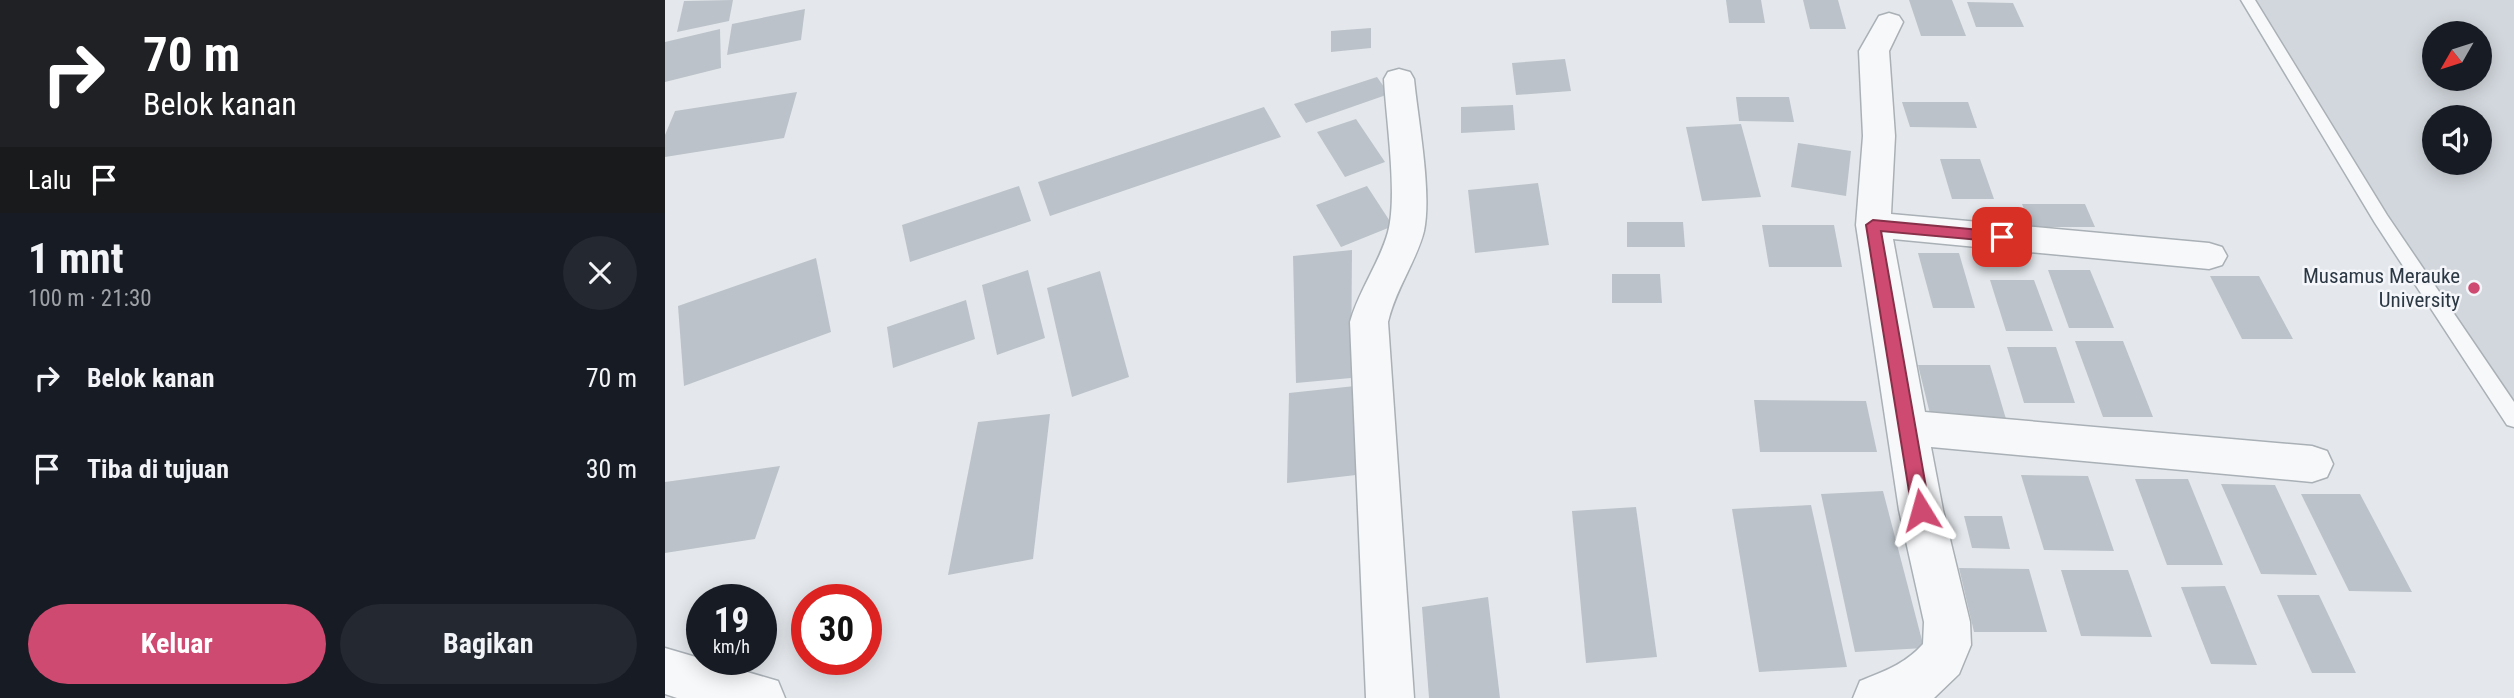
<!DOCTYPE html>
<html lang="id">
<head>
<meta charset="utf-8">
<style>
  body { margin:0; font-family:"Roboto Condensed",sans-serif; background:#242831; color:#f1f3f6; height:100vh; display:flex; flex-direction:column; font-size:26px; white-space:nowrap }
  * { box-sizing:border-box; margin:0 }
  p { font-size:23px; color:#9ea1a6 }
  .icon { flex:none; width:38px; height:38px; fill:none; stroke:currentColor; stroke-width:2; stroke-linecap:round; stroke-linejoin:round }
  .map { position:relative; flex:1; overflow:hidden }
  .details { display:flex; flex-direction:column; background:#171b24; width:665px }
  .details>* { flex:none }
  .guide { background:#202124; color:#fff; overflow:hidden }
  .needle { width:46px; rotate:231deg }
  .tools { position:absolute; left:1757px; top:21px; display:grid; gap:14px }
  .tools a { display:grid; place-items:center; width:70px; height:70px; border-radius:50%; background:#171b24; box-shadow:0 4px 18px #0003; font-size:35px }
  .speed { position:absolute; left:21px; top:584px; display:flex; gap:14px; font-size:35px; font-weight:700; text-align:center }
  .speed>* { display:grid; place-content:center; width:91px; height:91px; border-radius:50%; background:#171b24; box-shadow:0 4px 18px #0003; line-height:1 }
  .speed small { font-size:18px; font-weight:400 }
  .speed .limit { border:10px solid #d22; background:#fff; color:#111 }
  .pin { position:absolute; display:grid; place-items:center; width:60px; height:60px; color:#fff; margin:-30px; border-radius:14px; box-shadow:0 4px 10px #0006 }
  .me { position:absolute; width:77px; margin:-38px; rotate:352deg; stroke-linejoin:round; filter:drop-shadow(0 0 5px #0008) }
  .turn { display:flex; align-items:center; gap:24px; height:147px; padding:0 28px; font-size:32px }
  .turn .icon { width:91px; height:91px; stroke-width:2.5 }
  .turn b { display:block; font-size:49px; line-height:60px }
  .then { display:flex; align-items:center; height:66px; padding:0 28px; background:#0003; gap:14px; font-size:26px }
  .round { display:grid; place-items:center; flex:none; width:74px; height:74px; border-radius:37px; background:#242831 }
  .overview { display:flex; align-items:center; justify-content:space-between; height:119px; padding:0 28px }
  h1 { font-size:42px; font-weight:700; line-height:52px }
  .cta { display:flex; gap:14px; margin-top:auto; padding:14px 28px }
  .cta a { flex:1; height:80px; border-radius:42px; background:#cf4a70; color:#fff; font-size:28px; font-weight:700; line-height:80px; text-align:center }
  .cta a+a { background:#242831; color:#f1f3f6 }
  ul { padding:0; list-style:none }
  li { display:flex; align-items:center; gap:21px; height:91px; padding:0 28px }
  li div { flex:1 }
  li b { display:block; font-size:26px }
  li em { font-style:normal }
  main { display:flex; flex:1; min-height:0 }
  .map>svg:first-child { display:block }
  .built { fill:#d2d7dd; fill-rule:evenodd }
  .building { fill:#bbc2c9 }
  .lines { fill:none; stroke-linecap:round; stroke-linejoin:round }
  .lane-casing { stroke:#a9b0b6; stroke-width:3 }
  .street-casing { stroke:#a9b0b6; stroke-width:3 }
  .lane { fill:#f7f8fa; fill-rule:evenodd }
  .street { fill:#f7f8fa; fill-rule:evenodd }
  .route { fill:#cf4a70; stroke:#873049; stroke-width:2 }
  .poi-dot { fill:#cf4a70; stroke:#f4f6f9; stroke-width:2.5 }
  .labels { text-anchor:middle; stroke-width:5; stroke-linejoin:round; paint-order:stroke }
  .poi-label { font-size:21px; fill:#2b3844; stroke:#f4f6f9; text-anchor:end }
</style>
</head>
<body>
<main>
<section class="details">
<div class="guide">
<div class="turn"><svg class="icon" aria-label="right" viewBox="0 0 24 24"><path d="M7 20v-9h11M14 6l5 5-5 5"/></svg><div><b>70 m</b>Belok kanan</div></div>
<div class="then">Lalu<svg class="icon" aria-label="arrive" viewBox="0 0 24 24"><path d="M6 21V4h12l-3 4 3 4H6"/></svg></div>
</div>
<div class="overview"><div><h1>1 mnt</h1><p>100 m · 21:30</p></div><a class="round"><svg class="icon" aria-label="close" viewBox="0 0 24 24"><path d="M6 6l12 12M18 6L6 18"/></svg></a></div>
<ul>
<li><svg class="icon" aria-label="right" viewBox="0 0 24 24"><path d="M7 20v-9h11M14 6l5 5-5 5"/></svg><div><b>Belok kanan</b></div><em>70 m</em></li>
<li><svg class="icon" aria-label="arrive" viewBox="0 0 24 24"><path d="M6 21V4h12l-3 4 3 4H6"/></svg><div><b>Tiba di tujuan</b></div><em>30 m</em></li>
</ul>
<div class="cta"><a>Keluar</a><a>Bagikan</a></div>
</section>
<div class="map">
<svg width="1849" height="698" viewBox="0 0 1849 698">
  <rect width="100%" height="100%" fill="#e4e8ec"/>
  <path class="built" d="M1583 0H1849V412ZM1769 33H1815V79H1769ZM1769 117H1815V163H1769Z"/>
  <g class="building">
    <path d="M68 0 64 21 12 32 19 1Z"/>
    <path d="M1061 0H1096L1100 23H1064Z"/>
    <path d="M1138 0H1173L1181 29H1145Z"/>
    <path d="M1244 0H1287L1301 36H1256Z"/>
    <path d="M1302 2 1348 3 1359 27H1311Z"/>
    <path d="M140 9 136 40 62 55 67 24Z"/>
    <path d="M706 28V48L666 52V31Z"/>
    <path d="M55 29 56 68 0 82V42Z"/>
    <path d="M900 59 906 91 851 95 847 63Z"/>
    <path d="M712 77 724 94 641 123 629 104Z"/>
    <path d="M132 92 119 138 0 157V135L10 111Z"/>
    <path d="M1071 97H1124L1129 122 1074 121Z"/>
    <path d="M1237 102H1303L1312 128 1245 127Z"/>
    <path d="M848 105 850 130 796 133V107Z"/>
    <path d="M599 107 616 137 385 216 373 182Z"/>
    <path d="M691 119 720 162 680 177 652 132Z"/>
    <path d="M1076 124 1096 197 1037 201 1021 127Z"/>
    <path d="M1133 143 1186 151 1181 196 1126 187Z"/>
    <path d="M1275 159H1315L1329 199H1287Z"/>
    <path d="M873 183 884 245 810 253 803 190Z"/>
    <path d="M354 186 366 221 245 262 237 225Z"/>
    <path d="M702 186 728 226 676 247 651 205Z"/>
    <path d="M1357 204H1420L1430 227H1366Z"/>
    <path d="M962 222H1018L1020 247H962Z"/>
    <path d="M1097 225H1169L1177 267H1104Z"/>
    <path d="M687 250 686 378 631 383 628 256Z"/>
    <path d="M1253 253H1294L1310 308H1268Z"/>
    <path d="M151 258 166 332 19 386 13 306Z"/>
    <path d="M363 270 380 338 332 355 317 285Z"/>
    <path d="M1383 270H1425L1449 328H1404Z"/>
    <path d="M435 271 464 377 407 397 382 288Z"/>
    <path d="M947 274H995L997 303H947Z"/>
    <path d="M1545 276H1594L1628 339H1577Z"/>
    <path d="M1325 280H1369L1388 331H1341Z"/>
    <path d="M301 300 310 339 228 368 222 327Z"/>
    <path d="M1410 341H1458L1488 417H1438Z"/>
    <path d="M1342 347H1391L1410 403H1359Z"/>
    <path d="M1253 365H1325L1341 419 1266 418Z"/>
    <path d="M690 386 691 475 622 483 624 393Z"/>
    <path d="M1089 400 1201 401 1212 452H1095Z"/>
    <path d="M385 414 368 559 283 575 313 422Z"/>
    <path d="M115 466 90 539 0 553V482Z"/>
    <path d="M1356 475 1423 476 1449 551 1379 550Z"/>
    <path d="M1470 479H1523L1558 565H1502Z"/>
    <path d="M1556 484 1610 485 1652 575 1596 574Z"/>
    <path d="M1218 491 1259 648 1190 652 1156 494Z"/>
    <path d="M1636 494H1695L1747 592 1684 591Z"/>
    <path d="M1146 505 1182 667 1094 672 1067 509Z"/>
    <path d="M971 507 992 657 921 663 907 511Z"/>
    <path d="M1299 516H1337L1345 549 1307 548Z"/>
    <path d="M1294 568 1364 569 1382 632H1309Z"/>
    <path d="M1396 570H1463L1487 637 1416 636Z"/>
    <path d="M1560 586 1592 665 1546 664 1516 587Z"/>
    <path d="M1612 595H1654L1691 673H1647Z"/>
    <path d="M823 597 835 698H764L757 607Z"/>
  </g>
  <g class="lines">
    <defs>
      <path id="lane" d="M1576 0H1590L1722 215 1849 402V427L1842 425 1710 223Z"/>
      <g id="street">
        <path d="M1224 13 1234 16 1238 22 1224 51 1230 136 1226 214 1544 243 1557 247 1562 256 1557 265 1544 269 1228 239 1260 412 1647 446 1662 451 1668 464 1662 477 1647 482 1266 447 1278 510 1305 622 1306 645 1294 674 1269 698H1188L1195 681C1220 671 1240 664 1258 644L1259 622 1234 510 1191 225 1198 136 1194 51 1214 16Z"/>
        <path d="M734 69 745 72 749 79C753 120 767 192 759 231 752 260 730 290 723 322L749 698H701L685 322C694 290 715 262 723 232 733 195 721 119 719 79L723 72Z"/>
        <path d="M0 648 113 681 120 698H12L0 694Z"/>
      </g>
    </defs>
    <use href="#lane" class="lane-casing"/>
    <use href="#street" class="street-casing"/>
    <use href="#lane" class="lane"/>
    <use href="#street" class="street"/>
  </g>
  <path class="route" d="M1208 220 1337 232 1344 237 1337 242 1216 231 1265 510 1262 516 1256 518 1250 516 1247 510 1201 225Z"/>
  <circle class="poi-dot" cx="1809" cy="288" r="7"/>
  <g class="labels">
    <g class="poi-label">
      <text x="1795" y="283">Musamus Merauke<tspan x="1795" dy="24">University</tspan></text>
    </g>
  </g>
</svg>
<div class="tools">
<a><svg class="needle" viewBox="-14 -14 28 28"><path d="M0-13l5 13h-10z" fill="#e53935"/><path d="M0 13l5-13h-10z" fill="#9ea1a6"/></svg></a>
<a><svg class="icon" aria-label="sound" viewBox="0 0 24 24"><path d="M4 9h4l5-4v14l-5-4H4zM17 9q2 3 0 6"/></svg></a>
</div>
<div class="speed"><div>19<small>km/h</small></div><div class="limit">30</div></div>
<div class="pin" style="left:1337px;top:237px;background:#d93025"><svg class="icon" aria-label="arrive" viewBox="0 0 24 24"><path d="M6 21V4h12l-3 4 3 4H6"/></svg></div>
<svg class="me" style="left:1256px;top:510px" viewBox="-20 -20 40 40"><path d="M0-17L14 15 0 8-14 15z" fill="#cf4a70" stroke="#fff" stroke-width="4"/></svg>
</div>
</main>
</body>
</html>
